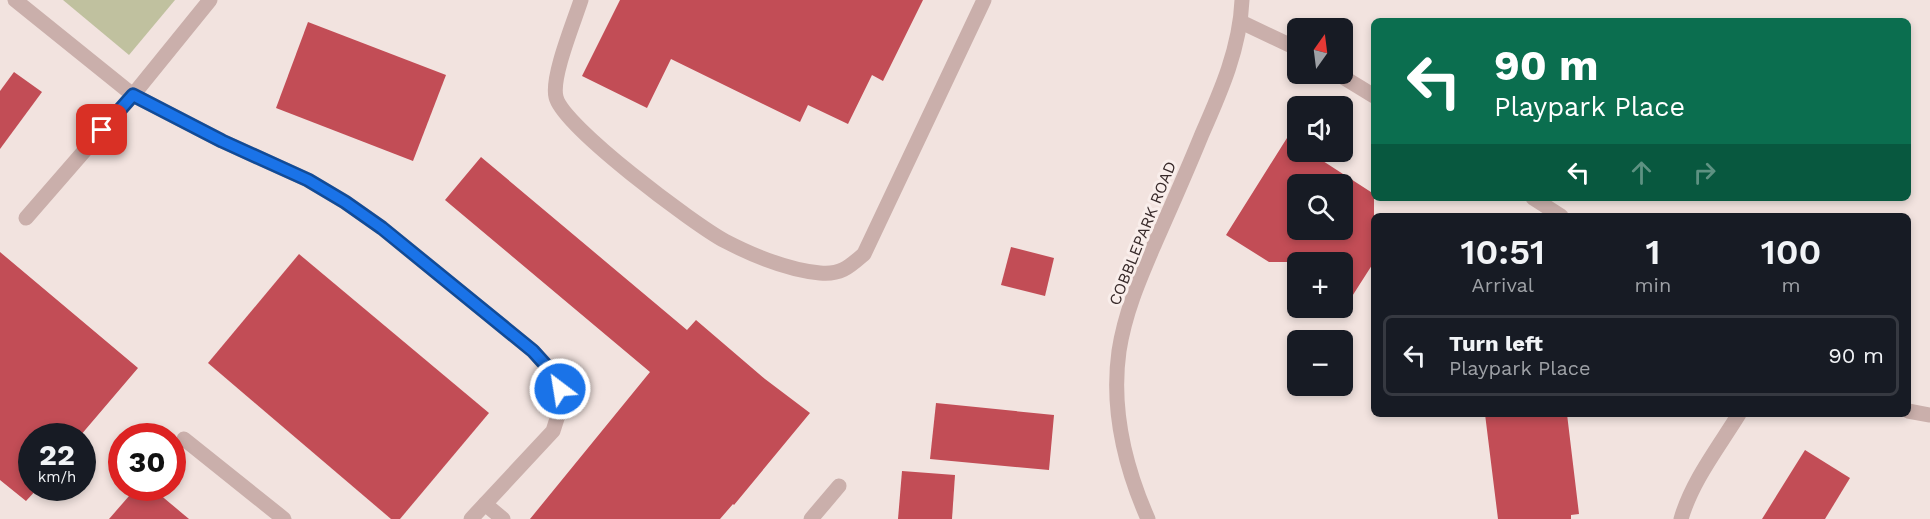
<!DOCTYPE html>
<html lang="en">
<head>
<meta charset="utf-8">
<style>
  body { margin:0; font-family:"Work Sans",sans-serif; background:#20242c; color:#f1f3f6; height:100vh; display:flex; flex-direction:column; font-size:22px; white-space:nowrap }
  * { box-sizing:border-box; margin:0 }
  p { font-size:20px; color:#9ea1a6 }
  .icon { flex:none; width:33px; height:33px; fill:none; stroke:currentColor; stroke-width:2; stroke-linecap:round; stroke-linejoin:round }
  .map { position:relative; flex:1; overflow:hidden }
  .drawer { position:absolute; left:1371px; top:213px; width:540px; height:204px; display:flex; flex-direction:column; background:#171b24; border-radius:9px; box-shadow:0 3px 9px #0003 }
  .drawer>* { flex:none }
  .top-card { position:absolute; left:1371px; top:18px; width:540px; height:183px; border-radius:9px; box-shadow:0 3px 9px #0003; background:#0b6e4f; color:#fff; overflow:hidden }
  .needle { width:39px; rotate:14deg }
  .buttons { position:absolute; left:1287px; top:18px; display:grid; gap:12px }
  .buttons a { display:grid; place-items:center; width:66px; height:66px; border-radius:9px; background:#171b24; box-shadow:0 3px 9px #0003; font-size:30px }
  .speed { position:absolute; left:18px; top:423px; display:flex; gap:12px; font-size:30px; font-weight:700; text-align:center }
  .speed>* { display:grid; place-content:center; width:78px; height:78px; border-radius:50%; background:#171b24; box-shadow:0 3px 9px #0003; line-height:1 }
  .speed small { font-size:15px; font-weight:400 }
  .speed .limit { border:9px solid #d22; background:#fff; color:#111 }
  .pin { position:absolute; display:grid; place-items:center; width:51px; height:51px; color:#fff; margin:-26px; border-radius:12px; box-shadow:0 3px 9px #0006 }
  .me { position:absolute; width:66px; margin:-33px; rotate:329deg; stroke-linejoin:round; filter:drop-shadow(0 0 4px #0008) }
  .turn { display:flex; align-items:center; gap:21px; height:126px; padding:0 24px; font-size:27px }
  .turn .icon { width:78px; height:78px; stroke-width:2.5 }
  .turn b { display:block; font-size:42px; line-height:51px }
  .lanes { display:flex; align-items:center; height:57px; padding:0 24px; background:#0003; justify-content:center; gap:30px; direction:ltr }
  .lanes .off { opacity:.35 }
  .eta { display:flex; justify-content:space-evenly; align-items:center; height:102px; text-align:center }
  .eta b { font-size:36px; font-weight:600; line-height:42px }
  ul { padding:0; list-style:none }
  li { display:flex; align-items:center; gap:18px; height:81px; margin:0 12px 9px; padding:0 12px; border:3px solid #363941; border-radius:9px }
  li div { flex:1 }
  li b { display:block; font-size:22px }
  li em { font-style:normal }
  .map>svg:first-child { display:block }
  .green { fill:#c0c19f }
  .building { fill:#c24d56; fill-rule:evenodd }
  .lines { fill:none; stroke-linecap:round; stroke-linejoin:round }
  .service { stroke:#caafab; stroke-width:15 }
  .minor { stroke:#caafab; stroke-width:15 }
  .route-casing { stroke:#114b97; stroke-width:15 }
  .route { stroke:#1a73e8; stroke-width:10 }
  .labels { text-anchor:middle; stroke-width:6; stroke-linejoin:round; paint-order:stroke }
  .street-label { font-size:16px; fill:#382a2a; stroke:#f9eeeb }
</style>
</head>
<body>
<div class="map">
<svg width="1930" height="519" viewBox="0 0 1930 519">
  <rect width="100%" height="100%" fill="#f2e3df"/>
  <path class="green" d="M63 0H175L129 55Z"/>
  <g class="building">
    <path d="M620 0H923L883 81 872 75 848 124 808 105 800 122 671 59 647 108 582 76Z"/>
    <path d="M308 22 446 75 413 161 276 108Z"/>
    <path d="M14 72 42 92 0 149V91Z"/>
    <path d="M1287 138 1298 144V152H1309L1374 194V262L1342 312V262H1269L1226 235ZM1298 184H1342V230H1298Z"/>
    <path d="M481 157 687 330 696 320 765 379 810 413 734 505 733 504 720 519H530L650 372 445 200Z"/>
    <path d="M1011 247 1054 258 1045 296 1001 285Z"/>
    <path d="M0 252 138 368 80 436H32V488H38L26 501 0 480Z"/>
    <path d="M299 254 489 413 400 519H391L208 363Z"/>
    <path d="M936 403 1054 415 1049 470 930 459Z"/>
    <path d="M1485 414H1567L1579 514 1571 515V519H1498Z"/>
    <path d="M1805 450 1850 478 1825 519H1762Z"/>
    <path d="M902 471 955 475 952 519H898Z"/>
    <path d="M136 488H152L189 519H109Z"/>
  </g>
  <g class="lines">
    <path class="service" d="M581 0C574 22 551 77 556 97 562 126 695 225 725 241 754 256 788 270 820 273 841 275 849 267 864 254L984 0"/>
    <g class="minor">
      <path d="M15 0 133 95 222 141 308 180 345 202 382 228 490 316 533 351 552 372 560 389 561 406 553 431 471 519"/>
      <path d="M1241 22 1298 49"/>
      <path d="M1338 74 1374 96"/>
      <path d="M1533 198 1561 216"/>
      <path d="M26 218 133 95 210 0"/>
      <path d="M1908 411 1930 415"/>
      <path d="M184 439 284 519"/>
      <path d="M485 504 503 519"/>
      <path d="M811 519 839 486"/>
      <path d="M1148 519C1125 467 1111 408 1119 351 1125 312 1140 278 1155 243 1171 207 1187 171 1202 134 1221 91 1240 48 1242 0"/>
      <path d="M1681 519C1692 481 1718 448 1739 414"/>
    </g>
  </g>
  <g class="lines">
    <defs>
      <path id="route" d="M102 130 133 95 222 141 308 180 345 202 382 228 533 351 552 372 560 389"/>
    </defs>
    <use href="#route" class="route-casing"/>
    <use href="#route" class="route"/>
  </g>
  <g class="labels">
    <g class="street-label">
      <text transform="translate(1142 233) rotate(-68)" y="6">COBBLEPARK ROAD</text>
    </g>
  </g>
</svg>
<div class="buttons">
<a><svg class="needle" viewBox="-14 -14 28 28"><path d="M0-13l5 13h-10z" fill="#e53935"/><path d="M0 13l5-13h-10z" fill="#9ea1a6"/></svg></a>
<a><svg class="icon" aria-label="sound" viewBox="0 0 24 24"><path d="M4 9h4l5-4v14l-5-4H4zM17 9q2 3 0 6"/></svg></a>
<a><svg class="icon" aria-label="search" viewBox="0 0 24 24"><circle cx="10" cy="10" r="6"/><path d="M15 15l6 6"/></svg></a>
<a>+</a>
<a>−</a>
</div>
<div class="speed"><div>22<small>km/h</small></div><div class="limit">30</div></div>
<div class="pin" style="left:102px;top:130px;background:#d93025"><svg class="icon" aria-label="arrive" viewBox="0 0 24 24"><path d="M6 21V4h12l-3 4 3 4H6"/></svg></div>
<svg class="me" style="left:560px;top:389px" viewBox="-20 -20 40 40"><circle r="17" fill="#1a73e8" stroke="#fff" stroke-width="3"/><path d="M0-11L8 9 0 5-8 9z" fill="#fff"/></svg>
<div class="top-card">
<div class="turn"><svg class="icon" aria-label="left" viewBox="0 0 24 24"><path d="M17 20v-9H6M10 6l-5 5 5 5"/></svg><div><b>90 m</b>Playpark Place</div></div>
<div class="lanes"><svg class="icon" aria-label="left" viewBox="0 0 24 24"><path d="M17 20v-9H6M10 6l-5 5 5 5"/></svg><svg class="icon off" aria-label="ahead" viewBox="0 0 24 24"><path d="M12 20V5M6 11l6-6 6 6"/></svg><svg class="icon off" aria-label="right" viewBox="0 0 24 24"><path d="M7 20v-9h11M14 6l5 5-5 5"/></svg></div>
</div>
<section class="drawer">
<div class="eta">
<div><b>10:51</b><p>Arrival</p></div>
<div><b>1</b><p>min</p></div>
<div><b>100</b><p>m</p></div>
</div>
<ul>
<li><svg class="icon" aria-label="left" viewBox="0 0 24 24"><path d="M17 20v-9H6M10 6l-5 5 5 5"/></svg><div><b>Turn left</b><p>Playpark Place</p></div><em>90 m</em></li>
</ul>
</section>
</div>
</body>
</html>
